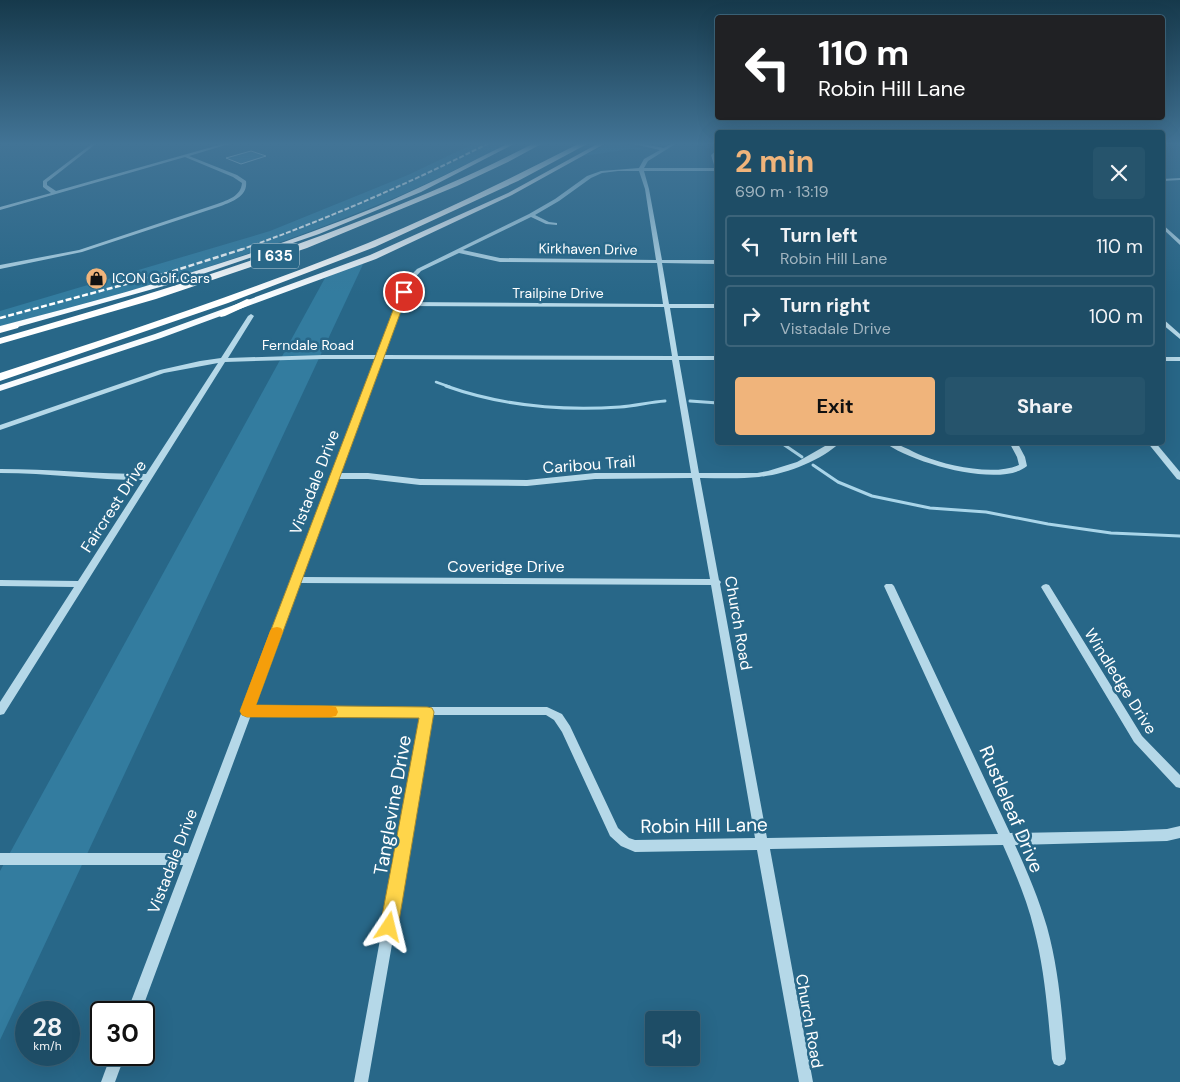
<!DOCTYPE html>
<html lang="en">
<head>
<meta charset="utf-8">
<style>
  body { margin:0; font-family:"DM Sans",sans-serif; background:#26546c; color:#f1f3f6; height:100vh; display:flex; flex-direction:column; font-size:19px; white-space:nowrap }
  * { box-sizing:border-box; margin:0 }
  p { font-size:16px; color:#a1b4bf }
  .icon { flex:none; width:28px; height:28px; fill:none; stroke:currentColor; stroke-width:2; stroke-linecap:round; stroke-linejoin:round }
  .map { position:relative; flex:1; overflow:hidden }
  .drawer { position:absolute; left:715px; top:130px; width:450px; height:315px; display:flex; flex-direction:column; background:#1e4d66; border-radius:5px; box-shadow:0 5px 20px #0002,0 0 0 1px #3c647a }
  .drawer>* { flex:none }
  .top-card { position:absolute; left:715px; top:15px; width:450px; height:105px; border-radius:5px; box-shadow:0 5px 20px #0002,0 0 0 1px #3c647a; background:#202124; color:#fff; overflow:hidden }
  .buttons { position:absolute; left:645px; top:1011px; display:grid; gap:10px }
  .buttons a { display:grid; place-items:center; width:55px; height:55px; border-radius:5px; background:#1e4d66; box-shadow:0 5px 20px #0002,0 0 0 1px #3c647a; font-size:25px }
  .speed { position:absolute; left:15px; top:1001px; display:flex; gap:10px; font-size:25px; font-weight:700; text-align:center }
  .speed>* { display:grid; place-content:center; width:65px; height:65px; border-radius:50%; background:#1e4d66; box-shadow:0 5px 20px #0002,0 0 0 1px #3c647a; line-height:1 }
  .speed small { font-size:12px; font-weight:400 }
  .speed .limit { border:2px solid #111; border-radius:8px; background:#fff; color:#111 }
  .pin { position:absolute; display:grid; place-items:center; width:42px; height:42px; color:#fff; margin:-21px; border:2px solid #fff; border-radius:50%; box-shadow:0 1px 5px #0007 }
  .me { position:absolute; width:55px; margin:-28px; rotate:10deg; stroke-linejoin:round; filter:drop-shadow(0 0 4px #0008) }
  .turn { display:flex; align-items:center; gap:18px; height:105px; padding:0 20px; font-size:22px }
  .turn .icon { width:65px; height:65px; stroke-width:2.5 }
  .turn b { display:block; font-size:35px; line-height:42px }
  .round { display:grid; place-items:center; flex:none; width:52px; height:52px; border-radius:5px; background:#26546c }
  .overview { display:flex; align-items:center; justify-content:space-between; height:85px; padding:0 20px }
  h1 { font-size:30px; font-weight:700; line-height:38px; color:#f0b47b }
  .button { display:flex; gap:10px; margin-top:auto; padding:10px 20px }
  .button a { flex:1; height:58px; border-radius:5px; background:#f0b47b; color:#111; font-size:20px; font-weight:700; line-height:58px; text-align:center }
  .button a+a { background:#26546c; color:#f1f3f6 }
  ul { padding:0; list-style:none }
  li { display:flex; align-items:center; gap:15px; height:62px; margin:0 10px 8px; padding:0 10px; border:2px solid #3c647a; border-radius:5px }
  li div { flex:1 }
  li b { display:block; font-size:19px }
  li em { font-style:normal }
  .map>svg:first-child { display:block }
  .green { fill:#337c9f }
  .lines { fill:none; stroke-linecap:round; stroke-linejoin:round }
  .stream-far1 { stroke:#a9d5e9; stroke-width:2.5 }
  .stream { stroke:#a9d5e9; stroke-width:3 }
  .building { fill:#3981a4; stroke:#d8edf7 }
  .minor { fill:#b5d8e8; fill-rule:evenodd }
  .major { fill:#f7fbfe; fill-rule:evenodd }
  .highway { fill:#fff; fill-rule:evenodd }
  .rail-far1 { stroke:#fff; stroke-width:2; stroke-dasharray:5 2; stroke-linecap:butt }
  .rail { stroke:#fff; stroke-width:2.5; stroke-dasharray:6 2.5; stroke-linecap:butt }
  .route { fill:#ffd54a; stroke:#a68a30 }
  .slow { fill:#f59e0b }
  .labels { text-anchor:middle; stroke-width:5; stroke-linejoin:round; paint-order:stroke }
  .far-street-label { font-size:14px; fill:#fff; stroke:#286788 }
  .far-poi-label { font-size:14px; fill:#fff; stroke:#286788; text-anchor:start }
  .shield { fill:#286788; stroke:#bed1db; stroke-width:1 }
  .shield-label { font-size:15px; font-weight:bold; fill:#fff }
  .street-label { font-size:16px; fill:#fff; stroke:#286788 }
  .near-street-label { font-size:19px; fill:#fff; stroke:#286788 }
</style>
</head>
<body>
<div class="map">
<svg width="1180" height="1082" viewBox="0 0 1180 1082">
  <rect width="100%" height="100%" fill="#286788"/>
  <g class="green">
    <path d="M475 143H508C472 161 436 180 399 196 270 251 135 292 0 326V311L270 231 408 175Z"/>
    <path d="M608 144H623L655 151 631 149 583 156Z"/>
    <path d="M365 260 0 1040V871L325 278Z"/>
  </g>
  <g class="lines">
    <path class="stream-far1" d="M436 382 450 387"/>
    <g class="stream">
      <path d="M446 386C502 406 561 411 620 407 635 406 650 402 665 401"/>
      <path d="M690 401 718 403"/>
      <path d="M780 442 802 457"/>
      <path d="M813 465 838 482 872 496 930 508 986 512 1048 524 1111 533 1180 536"/>
    </g>
  </g>
  <path class="building" d="M251 151 266 156 241 164 226 158Z"/>
  <g class="lines">
    <g class="minor">
      <path d="M93 143H97L51 179 47 182V185L56 191 226 143H232L189 156 237 175 246 181C248 196 233 201 221 206L82 252 0 269V265L79 250 217 204C228 200 241 196 242 183L233 177 185 157 0 210V207L51 193 43 187V181Z"/>
      <path d="M629 143H637L664 148 672 143H677L648 161 644 168H715L711 155 718 149V153L715 155 718 162V171H644L649 189 662 260H718V264L662 263 669 304H718V308H670L678 356H718V360H679L699 473H757L768 471 797 462 832 442H841C820 461 787 474 759 477 740 479 719 478 700 478L719 580 721 582 720 584 767 838 998 834 884 586 886 584H892L894 586 1010 833 1122 831 1167 829 1180 826V838L1167 841 1015 845C1027 871 1039 899 1047 927 1059 970 1062 1015 1066 1059L1064 1064 1059 1066 1054 1064 1052 1059C1048 1015 1045 971 1034 929 1027 900 1015 872 1003 845L770 849 813 1082H799L757 850 635 852 621 846 610 836 562 732 554 720 546 715H432L368 1082H354L421 715H251L141 1012H127L183 865H0V853H188L376 359H323L225 362 4 714 0 715V702L74 587 0 586V580L78 581 143 480C95 480 48 473 0 473V469C49 469 97 474 146 474L218 363 164 373 0 430V425L160 370 200 361 221 358 248 316 251 314 254 316 228 358 323 355H377L406 280 417 269 529 214 555 199 587 176 601 171 639 168 644 159 660 150ZM618 171H639L645 189 656 260 500 258 463 250 531 217 546 224 557 225V223L549 222 535 215 559 201 591 178 602 173ZM459 253 500 262 657 263 663 304 404 302 412 281 421 271ZM402 306 664 307 672 356 384 355ZM383 359 672 360 691 473H595L527 480 420 479 368 473H340ZM692 478 710 579 302 577 338 479H368L420 485 527 486 595 479ZM300 583 711 585 755 838 635 840 629 838 618 828 570 726 562 714 547 707H254Z"/>
      <path d="M1162 144 1164 148 1162 149Z"/>
      <path d="M1180 178V180L1162 181V179Z"/>
      <path d="M1162 224 1180 240V245L1162 228Z"/>
      <path d="M1162 318 1180 334V339L1162 324Z"/>
      <rect x="1162" y="357" width="18" height="4"/>
      <path d="M884 442C898 442 910 451 923 456 948 466 994 476 1019 465L1017 457 1009 442H1017L1025 457 1027 466C1000 489 909 462 884 442Z"/>
      <path d="M1147 442H1155L1180 472V480L1177 479Z"/>
      <path d="M1046 584 1049 585 1142 736 1180 775V788L1176 787 1134 742 1041 587 1043 585Z"/>
      <path d="M111 1055H125L115 1082H101Z"/>
    </g>
    <g class="major">
      <path d="M509 143H516L421 192 319 234 185 280 0 332V326C127 293 254 257 376 207 421 188 465 165 509 143Z"/>
      <path d="M599 143H606L512 195 376 259 161 338 0 391V385L155 334 370 255 508 193Z"/>
    </g>
    <g class="highway">
      <path d="M534 143H543L508 162 457 186 307 248 156 299 0 344V338C129 301 258 262 382 212 434 191 485 169 534 143Z"/>
      <path d="M580 143H589L518 181 375 247 228 303 0 381V373C124 333 247 292 368 243 440 213 510 179 580 143Z"/>
      <path d="M247 299 251 300 252 302 251 304 225 316 221 317 216 314Z"/>
      <path d="M14 323 19 326 18 328 0 333V327Z"/>
    </g>
    <path class="rail-far1" d="M240 250C325 220 408 184 489 143"/>
    <path class="rail" d="M0 318 167 273 243 249"/>
  </g>
  <linearGradient id="sky" x2="0" y2="1"><stop stop-color="#16394b"/><stop offset="0.49" stop-color="#427496"/><stop offset="1" stop-color="#427496" stop-opacity="0"/></linearGradient>
  <rect width="1180" height="294" fill="url(#sky)"/>
  <path class="route" d="M404 290 408 292 256 705 427 707 432 708 434 712 398 927 395 933 389 935 383 933 380 927 419 718 247 717 242 715 240 711 400 292Z"/>
  <path class="slow" d="M277 627 281 628 283 631 256 705 331 706 336 707 338 712 336 716 331 717H247L242 715 240 711 270 631 272 628Z"/>
  <defs>
    <symbol id="shop-disc" viewBox="-11 -11 22 22"><circle r="9.5" fill="#f0b47b" stroke="#286788"/><path d="M-5-2.5h2.3a2.7 3.5 0 0 1 5.4 0H5L5.5 6h-11ZM-1.5-2.5h3a1.5 2.3 0 0 0-3 0Z" fill="#111"/></symbol>
  </defs>
  <g fill-rule="evenodd">
    <use href="#shop-disc" x="84" y="266" width="25" height="25"/>
  </g>
  <g class="labels">
    <g class="far-street-label">
      <text transform="translate(588 249) rotate(1)" y="5">Kirkhaven Drive</text>
      <text x="558" y="298">Trailpine Drive</text>
      <text x="308" y="350">Ferndale Road</text>
    </g>
    <g class="far-poi-label">
      <text x="112" y="283">ICON Golf Cars</text>
    </g>
    <rect class="shield" x="251" y="243.5" width="48" height="25" rx="4"/>
    <g class="shield-label">
      <text x="275" y="261">I 635</text>
    </g>
    <g class="street-label">
      <text transform="translate(589 464) rotate(-4)" y="6">Caribou Trail</text>
      <text transform="translate(314 482) rotate(-69)" y="6">Vistadale Drive</text>
      <text transform="translate(113 506) rotate(-57)" y="6">Faircrest Drive</text>
      <text x="506" y="572">Coveridge Drive</text>
      <text transform="translate(739 623) rotate(80)" y="6">Church Road</text>
      <text transform="translate(1121 681) rotate(58)" y="6">Windledge Drive</text>
      <text transform="translate(172 861) rotate(-69)" y="6">Vistadale Drive</text>
      <text transform="translate(810 1021) rotate(80)" y="6">Church Road</text>
    </g>
    <g class="near-street-label">
      <text transform="translate(392 805) rotate(-80)" y="7">Tanglevine Drive</text>
      <text transform="translate(1012 809) rotate(67)" y="7">Rustleleaf Drive</text>
      <text transform="translate(704 825) rotate(-1)" y="7">Robin Hill Lane</text>
    </g>
  </g>
</svg>
<div class="buttons">
<a><svg class="icon" aria-label="sound" viewBox="0 0 24 24"><path d="M4 9h4l5-4v14l-5-4H4zM17 9q2 3 0 6"/></svg></a>
</div>
<div class="speed"><div>28<small>km/h</small></div><div class="limit">30</div></div>
<div class="pin" style="left:404px;top:292px;background:#d93025"><svg class="icon" aria-label="arrive" viewBox="0 0 24 24"><path d="M6 21V4h12l-3 4 3 4H6"/></svg></div>
<svg class="me" style="left:389px;top:927px" viewBox="-20 -20 40 40"><path d="M0-17L14 15 0 8-14 15z" fill="#ffd54a" stroke="#fff" stroke-width="4"/></svg>
<div class="top-card">
<div class="turn"><svg class="icon" aria-label="left" viewBox="0 0 24 24"><path d="M17 20v-9H6M10 6l-5 5 5 5"/></svg><div><b>110 m</b>Robin Hill Lane</div></div>
</div>
<section class="drawer">
<div class="overview"><div><h1>2 min</h1><p>690 m · 13:19</p></div><a class="round"><svg class="icon" aria-label="close" viewBox="0 0 24 24"><path d="M6 6l12 12M18 6L6 18"/></svg></a></div>
<ul>
<li><svg class="icon" aria-label="left" viewBox="0 0 24 24"><path d="M17 20v-9H6M10 6l-5 5 5 5"/></svg><div><b>Turn left</b><p>Robin Hill Lane</p></div><em>110 m</em></li>
<li><svg class="icon" aria-label="right" viewBox="0 0 24 24"><path d="M7 20v-9h11M14 6l5 5-5 5"/></svg><div><b>Turn right</b><p>Vistadale Drive</p></div><em>100 m</em></li>
</ul>
<div class="button"><a>Exit</a><a>Share</a></div>
</section>
</div>
</body>
</html>
